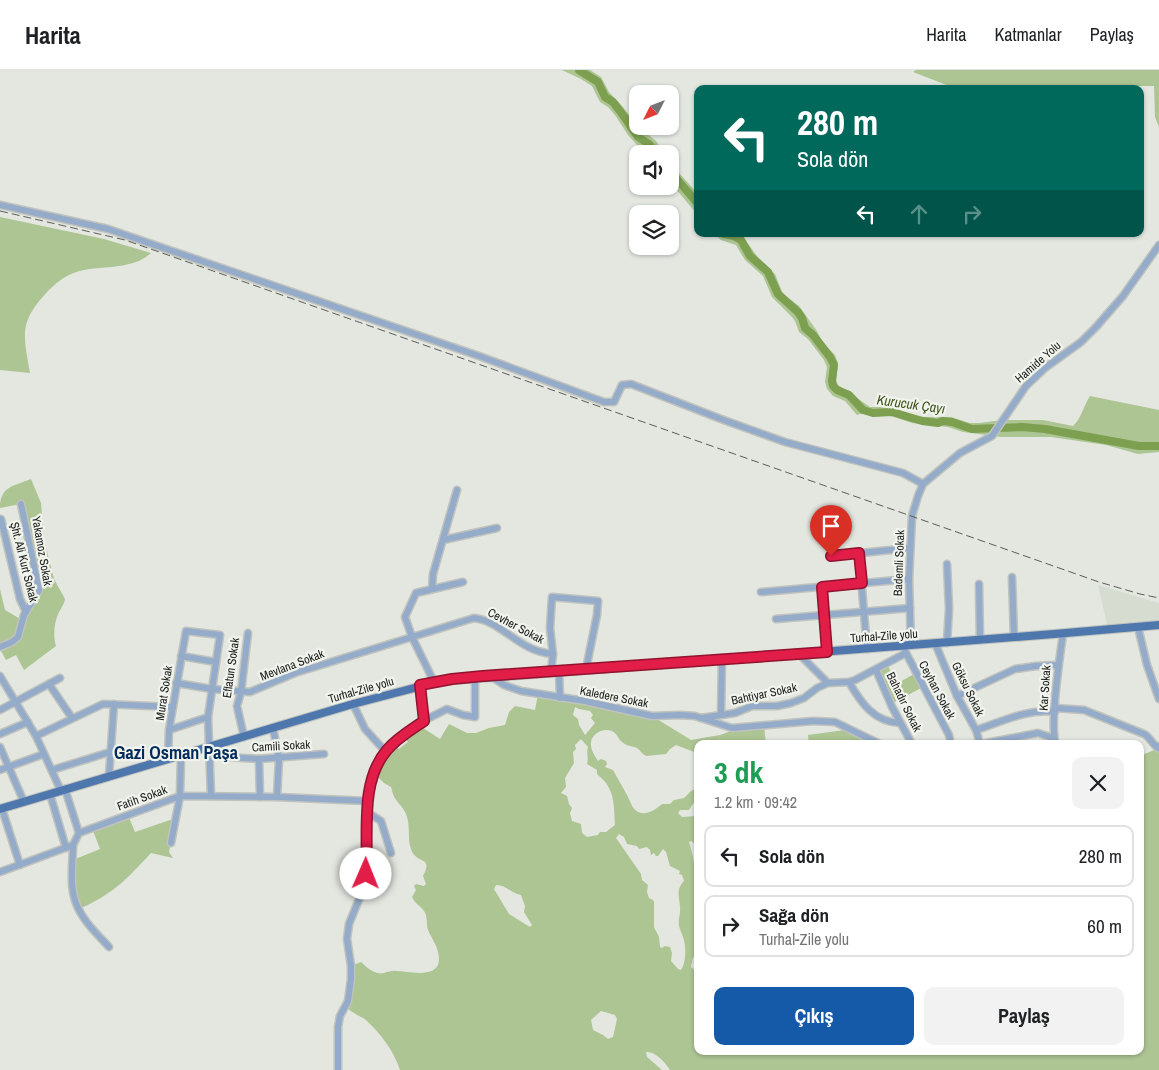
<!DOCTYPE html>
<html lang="tr">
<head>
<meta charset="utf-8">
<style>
  body { margin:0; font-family:"Archivo Narrow",sans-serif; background:#f2f2f2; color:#202124; height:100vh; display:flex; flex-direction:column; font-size:19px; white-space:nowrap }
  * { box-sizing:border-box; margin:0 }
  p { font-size:16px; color:#757577 }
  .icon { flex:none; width:28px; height:28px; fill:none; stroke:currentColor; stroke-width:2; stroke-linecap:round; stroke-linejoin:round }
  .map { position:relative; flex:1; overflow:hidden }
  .details { position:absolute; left:694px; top:670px; width:450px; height:315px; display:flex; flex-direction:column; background:#fff; border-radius:10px; box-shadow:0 1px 4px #0004 }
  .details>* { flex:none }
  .hud { position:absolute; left:694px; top:15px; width:450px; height:152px; border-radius:10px; box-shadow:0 1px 4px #0004; background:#00695c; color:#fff; overflow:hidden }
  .needle { width:32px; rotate:228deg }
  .tools { position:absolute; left:629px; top:15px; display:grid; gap:10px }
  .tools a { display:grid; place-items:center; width:50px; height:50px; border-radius:10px; background:#fff; box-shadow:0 1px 4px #0004; font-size:25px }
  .pin { position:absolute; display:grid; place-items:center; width:42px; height:42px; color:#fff; margin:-51px -21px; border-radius:50% 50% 50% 0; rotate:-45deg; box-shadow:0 0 5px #0007 }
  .pin .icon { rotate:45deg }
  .me { position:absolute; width:55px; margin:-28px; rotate:1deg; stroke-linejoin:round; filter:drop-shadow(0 0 4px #0008) }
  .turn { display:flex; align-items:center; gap:18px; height:105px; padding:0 20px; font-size:22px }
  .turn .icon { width:65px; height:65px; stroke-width:2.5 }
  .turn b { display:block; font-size:35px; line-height:42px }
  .lanes { display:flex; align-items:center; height:48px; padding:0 20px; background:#0003; justify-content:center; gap:25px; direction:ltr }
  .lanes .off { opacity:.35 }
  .round { display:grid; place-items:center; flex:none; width:52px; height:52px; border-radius:10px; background:#f2f2f2 }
  .summary { display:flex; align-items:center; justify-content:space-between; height:85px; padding:0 20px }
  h1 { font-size:30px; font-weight:800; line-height:38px; color:#1e9e55 }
  .button { display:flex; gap:10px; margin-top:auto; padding:10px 20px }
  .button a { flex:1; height:58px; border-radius:10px; background:#1559a9; color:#fff; font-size:20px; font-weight:800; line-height:58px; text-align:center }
  .button a+a { background:#f2f2f2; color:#202124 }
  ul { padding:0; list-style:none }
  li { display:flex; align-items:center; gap:15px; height:62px; margin:0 10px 8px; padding:0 10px; border:2px solid #e0e0e0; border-radius:10px }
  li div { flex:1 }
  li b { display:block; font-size:19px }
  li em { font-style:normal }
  header { display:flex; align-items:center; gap:30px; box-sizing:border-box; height:70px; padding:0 25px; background:#fff; border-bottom:1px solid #e0e0e0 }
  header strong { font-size:24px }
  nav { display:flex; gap:28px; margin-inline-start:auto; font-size:18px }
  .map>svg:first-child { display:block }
  .built { fill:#d6ddd0 }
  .green { fill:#adc493; fill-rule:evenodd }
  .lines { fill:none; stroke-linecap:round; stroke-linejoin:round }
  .river { stroke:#7d9f50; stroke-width:8 }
  .minor-casing { stroke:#c0c3bd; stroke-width:9 }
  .major-casing { stroke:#c0c3bd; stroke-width:10 }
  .minor { stroke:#94abc9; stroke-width:6 }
  .major { stroke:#4e77ae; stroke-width:8 }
  .rail { stroke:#5b5d59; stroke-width:1; stroke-dasharray:8 4; stroke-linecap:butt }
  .route-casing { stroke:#92132f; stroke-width:12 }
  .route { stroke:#e11d48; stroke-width:9 }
  .labels { text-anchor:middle; stroke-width:4.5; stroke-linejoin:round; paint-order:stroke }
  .street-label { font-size:12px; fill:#20211e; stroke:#f1f4ed }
  .water-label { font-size:14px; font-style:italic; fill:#3c531a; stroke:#f1f4ed }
  .district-label { font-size:18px; font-weight:bold; fill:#012b5d; stroke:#f1f4ed }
</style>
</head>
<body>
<header>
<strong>Harita</strong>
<nav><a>Harita</a><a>Katmanlar</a><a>Paylaş</a></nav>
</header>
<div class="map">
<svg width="1159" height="1000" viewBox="0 0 1159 1000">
  <rect width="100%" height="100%" fill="#e3e7e0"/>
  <path class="built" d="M1098 515 1159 533V555L1108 559Z"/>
  <g class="green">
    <path d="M562 0H590L601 7 609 22 623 37 638 56 656 71 665 84H648L637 75 628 65 615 45 608 37 600 32 592 16 581 9Z"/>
    <path d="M916 0H1159V57L1155 47 1154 16H1138L1137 19H957L913 2Z"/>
    <path d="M670 93 697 123V144L670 112Z"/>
    <path d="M0 147 104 169 151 183C134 199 105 196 84 200 69 203 59 210 48 221 19 252 23 263 30 303L0 300Z"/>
    <path d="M714 164H741L757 186 775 204 783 224 799 236 817 261 823 273 835 285 838 293 836 310 838 315 870 337H894L905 343 924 347H951L970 353H980L1002 350H1043L1073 356C1081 349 1084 335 1090 326L1159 340V382L1138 384 1106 375 1051 367H1001L963 362 948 357 912 353 891 346H874L863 343 857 345 845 331 833 326 827 319 825 312 827 297 824 290 808 269 799 262 795 251 792 247 772 227 763 206 745 190 736 175 721 170Z"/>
    <path d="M31 409 41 433 44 470 54 509 65 529C64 535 61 538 58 544 54 554 53 566 56 576L24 600 16 585 6 590 0 579V519L5 540 22 550 39 523 21 434 0 438C0 416 14 416 31 409Z"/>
    <path d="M887 593 896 614 916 603 923 617 891 634 876 600Z"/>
    <path d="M538 624 652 646 691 670 720 665 740 658 764 656 766 674H698L697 683 676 675 670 679 666 684 646 686C642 684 640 680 637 678 632 676 626 676 622 672 618 669 617 663 612 661 606 659 601 660 597 663 586 671 592 682 598 691L601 689 606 691 607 694 605 697 613 700C618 709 622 716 627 725 629 728 630 732 632 736 640 749 653 742 662 734H670L674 730 684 728 691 721 697 718V731H695L689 740H680L678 743 682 747 697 746V780L695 774 691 771 689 772C692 781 694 791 695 801 696 809 693 817 698 825L697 892 693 887 691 897 697 902 698 981H1140V686L1159 678V1000H670C665 992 655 981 646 982L647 987 662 1000H400C394 981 381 964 366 950 359 945 351 943 346 936L351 896 361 892C366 897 371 901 377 903 384 905 389 900 396 901 407 901 439 910 439 889 439 878 432 869 428 860 426 854 428 846 424 841 420 835 415 834 412 827L416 820 414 816 416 814 424 816 426 814 423 806C434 785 416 795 411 779 407 768 411 756 406 744 403 736 395 731 393 724 392 722 392 719 391 717L384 713 375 704 393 673 399 679 408 672 403 666 423 651V658L440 669 449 654 467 663H476L489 658 505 655 509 642 515 636 535 640ZM575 637 579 639 590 641 593 645 591 648 595 653 585 665 579 655 578 649 573 645ZM581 669 588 677C586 683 589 688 587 694L597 700V704C600 707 604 710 606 713 615 725 614 740 615 755L606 762H600L598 765 587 767 582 763 581 754 572 751 570 743 572 738 569 734 567 726 561 723 566 717 565 708 574 693 573 682 576 679 575 675ZM619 764 624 767 627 774 637 776 639 779 647 777 650 780 651 785 654 783 656 786H658L663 779 666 782 670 796 680 801 679 804 682 805 684 811C676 819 679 826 680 836 681 842 678 849 679 856 680 861 683 865 684 870 686 879 686 893 681 900L678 899 671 891 672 883 670 877 665 876 662 878 660 877 659 867 654 857V832L653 830 649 828 647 822 648 815 642 810 641 804 616 768ZM496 815C506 815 511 823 521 825L525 836 524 842 532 855 530 857 509 844 494 819ZM601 941 615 945 617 949 613 967 608 969 603 965 593 960 591 950Z"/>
    <path d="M852 659 880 674H809L808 665Z"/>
    <path d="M128 745 135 762 176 748 169 782 173 788 151 783C126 810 113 824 79 839L76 833 73 790 100 779 92 758Z"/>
  </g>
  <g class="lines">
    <g class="river">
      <path d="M579 0 598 12 605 27 613 32 620 41 638 67 649 74 657 84"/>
      <path d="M670 103 676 108 698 134"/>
      <path d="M724 164 734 166 741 170 750 186 768 202 778 224 798 242 802 248 805 258 813 265 830 287 834 295 832 311 833 316 837 320 849 325 863 340 873 343 892 342 922 351 938 353 943 351 952 352 972 359 1022 357 1045 359 1139 376H1159"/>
    </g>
    <defs>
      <g id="minor">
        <path d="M0 135 108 159 479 286 604 332H614L622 315 631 314 721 349 785 372 903 403 923 414"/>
        <path d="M1 449 20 529 26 542"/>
        <path d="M443 470 497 458"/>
        <path d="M859 483 867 579"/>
        <path d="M831 486 910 478"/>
        <path d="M947 494 949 539 947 573"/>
        <path d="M1012 507 1014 567"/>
        <path d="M979 514 980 570"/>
        <path d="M823 517 827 582"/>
        <path d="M432 519 433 504 457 420"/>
        <path d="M761 522 909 509"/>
        <path d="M776 549 910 538"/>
        <path d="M1138 557 1147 595 1159 629"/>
        <path d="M935 573 957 626 976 660 980 674"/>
        <path d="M911 575 909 509 912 446 918 426 923 414 960 383 992 366 1026 316 1045 298 1081 272 1096 257 1123 226 1159 175"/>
        <path d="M0 577 12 572 18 567 24 545 39 520 21 434"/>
        <path d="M905 581 949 665 951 674"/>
        <path d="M799 584 828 613 849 612 855 610 906 583"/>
        <path d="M181 586 216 592"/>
        <path d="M876 600 892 637 912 674"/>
        <path d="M559 601 560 628"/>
        <path d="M551 602 553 584 550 558 552 527 598 531 597 545 586 599"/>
        <path d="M0 606 36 666 61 721"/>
        <path d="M491 606 504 615 521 621 585 631 652 646 680 645 695 646 732 658 813 651 835 652 880 674"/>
        <path d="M434 612 412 567 405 547 416 523 463 512"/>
        <path d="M849 612C861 633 874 652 900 653"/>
        <path d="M176 613 212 619 250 622 295 603 474 548C502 551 519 582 553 584"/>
        <path d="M49 614 72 648"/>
        <path d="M957 626 1015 599 1036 596 1058 595"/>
        <path d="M353 634 365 659 385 681"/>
        <path d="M1055 638 1084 640 1144 664C1150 667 1152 674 1158 678L1159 676"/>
        <path d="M0 640 60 608"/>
        <path d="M721 644 722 590"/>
        <path d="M208 647 211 726"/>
        <path d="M701 648 735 643 752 636H777L791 633 804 628 817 618 828 613"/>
        <path d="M423 651 447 639 463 645 475 647V607"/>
        <path d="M273 658 279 689 277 727"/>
        <path d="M976 660C1001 652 1028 638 1055 642"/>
        <path d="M0 664 28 652"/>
        <path d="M36 666 103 634 173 637"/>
        <path d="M244 667 237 636 241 622 248 563"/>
        <path d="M981 674 1038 663 1053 668"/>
        <path d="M1056 674C1049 656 1060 586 1063 564"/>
        <path d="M0 677 24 732"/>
        <path d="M210 686 259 689 324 684"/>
        <path d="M168 689 169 660 186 561 220 565 208 647 169 660"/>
        <path d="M259 689 260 727"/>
        <path d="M0 700 44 684"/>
        <path d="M52 700 110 682"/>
        <path d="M109 706 114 634"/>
        <path d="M65 719 79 763"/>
        <path d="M50 724 66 778"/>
        <path d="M2 739 20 795"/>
        <path d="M367 742 381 751 391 783"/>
        <path d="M171 773 180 726 181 685"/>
        <path d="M73 775C73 793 69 815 76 833 82 850 97 864 109 877"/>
        <path d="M0 802 73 775 79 763 180 726 277 727 367 731"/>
        <path d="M338 1000V957L340 946 348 931 351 909V896L347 869 349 854 362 822 366 804 367 731 376 700 385 681 400 668 423 651 420 615"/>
      </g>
      <path id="major" d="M0 739 353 634 441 611 1054 564 1159 555"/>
    </defs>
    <use href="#minor" class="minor-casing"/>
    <use href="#major" class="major-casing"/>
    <use href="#minor" class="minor"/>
    <use href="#major" class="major"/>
    <path class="rail" d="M0 141 125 170 1099 512 1140 524 1159 528"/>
  </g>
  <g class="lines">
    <defs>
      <path id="route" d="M366 804C369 765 359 712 387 680 397 668 411 660 424 651L420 615 452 609 483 606 827 582 822 517 862 513 859 483 831 486"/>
    </defs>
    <use href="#route" class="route-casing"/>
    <use href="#route" class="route"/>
  </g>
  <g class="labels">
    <g class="street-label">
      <text transform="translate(1038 292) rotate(-41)" y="4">Hamide Yolu</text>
      <text transform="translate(42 481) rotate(80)" y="4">Yakamoz Sokak</text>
      <text transform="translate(24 492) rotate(76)" y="4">Şht. Ali Kurt Sokak</text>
      <text transform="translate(899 493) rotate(-88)" y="4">Bademli Sokak</text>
      <text transform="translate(516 556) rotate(28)" y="4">Cevher Sokak</text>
      <text transform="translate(884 566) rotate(-4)" y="4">Turhal-Zile yolu</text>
      <text transform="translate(292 595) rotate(-21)" y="4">Mevlana Sokak</text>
      <text transform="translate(231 598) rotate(-82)" y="4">Eflatun Sokak</text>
      <text transform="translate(1045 618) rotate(-86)" y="4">Kar Sokak</text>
      <text transform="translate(968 619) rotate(64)" y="4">Göksu Sokak</text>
      <text transform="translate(361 620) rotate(-16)" y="4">Turhal-Zile yolu</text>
      <text transform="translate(937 620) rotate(62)" y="4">Ceyhan Sokak</text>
      <text transform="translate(164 623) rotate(-81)" y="4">Murat Sokak</text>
      <text transform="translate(764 624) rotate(-12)" y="4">Bahtiyar Sokak</text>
      <text transform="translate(614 627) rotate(11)" y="4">Kaledere Sokak</text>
      <text transform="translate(904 632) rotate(64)" y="4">Bahadır Sokak</text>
      <text transform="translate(281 676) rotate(-3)" y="4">Camili Sokak</text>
      <text transform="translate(142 728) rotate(-20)" y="4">Fatih Sokak</text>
    </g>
    <g class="water-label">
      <text transform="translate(911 334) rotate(8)" y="5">Kurucuk Çayı</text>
    </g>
    <g class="district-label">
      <text x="176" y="689">Gazi Osman Paşa</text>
    </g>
  </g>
</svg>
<div class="tools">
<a><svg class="needle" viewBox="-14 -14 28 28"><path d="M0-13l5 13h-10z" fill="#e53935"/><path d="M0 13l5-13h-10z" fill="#757577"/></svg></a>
<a><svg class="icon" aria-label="sound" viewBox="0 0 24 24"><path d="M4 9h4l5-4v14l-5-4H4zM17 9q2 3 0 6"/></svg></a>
<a><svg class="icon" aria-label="layers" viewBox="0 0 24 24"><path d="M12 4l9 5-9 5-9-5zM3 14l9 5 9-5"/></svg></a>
</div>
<div class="pin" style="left:831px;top:486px;background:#d93025"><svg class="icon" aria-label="arrive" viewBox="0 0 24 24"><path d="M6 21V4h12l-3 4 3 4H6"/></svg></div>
<svg class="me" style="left:366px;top:804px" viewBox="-20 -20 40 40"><circle r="19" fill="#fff"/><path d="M0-13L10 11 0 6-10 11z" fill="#e11d48"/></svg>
<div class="hud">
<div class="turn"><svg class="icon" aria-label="left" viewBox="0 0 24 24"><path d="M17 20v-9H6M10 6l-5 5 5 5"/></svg><div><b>280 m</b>Sola dön</div></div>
<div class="lanes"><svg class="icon" aria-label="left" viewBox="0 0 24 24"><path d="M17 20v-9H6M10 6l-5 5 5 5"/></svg><svg class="icon off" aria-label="ahead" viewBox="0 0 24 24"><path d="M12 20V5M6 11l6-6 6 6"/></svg><svg class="icon off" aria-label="right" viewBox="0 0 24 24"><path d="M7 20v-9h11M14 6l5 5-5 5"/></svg></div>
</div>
<section class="details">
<div class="summary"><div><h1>3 dk</h1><p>1.2 km · 09:42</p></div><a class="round"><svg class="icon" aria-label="close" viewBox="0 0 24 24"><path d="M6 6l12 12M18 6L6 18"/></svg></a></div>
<ul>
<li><svg class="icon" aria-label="left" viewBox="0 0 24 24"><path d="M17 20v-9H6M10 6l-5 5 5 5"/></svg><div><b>Sola dön</b></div><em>280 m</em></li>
<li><svg class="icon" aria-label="right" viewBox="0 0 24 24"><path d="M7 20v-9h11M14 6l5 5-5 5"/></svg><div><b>Sağa dön</b><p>Turhal-Zile yolu</p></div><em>60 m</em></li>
</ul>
<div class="button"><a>Çıkış</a><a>Paylaş</a></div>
</section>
</div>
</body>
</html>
